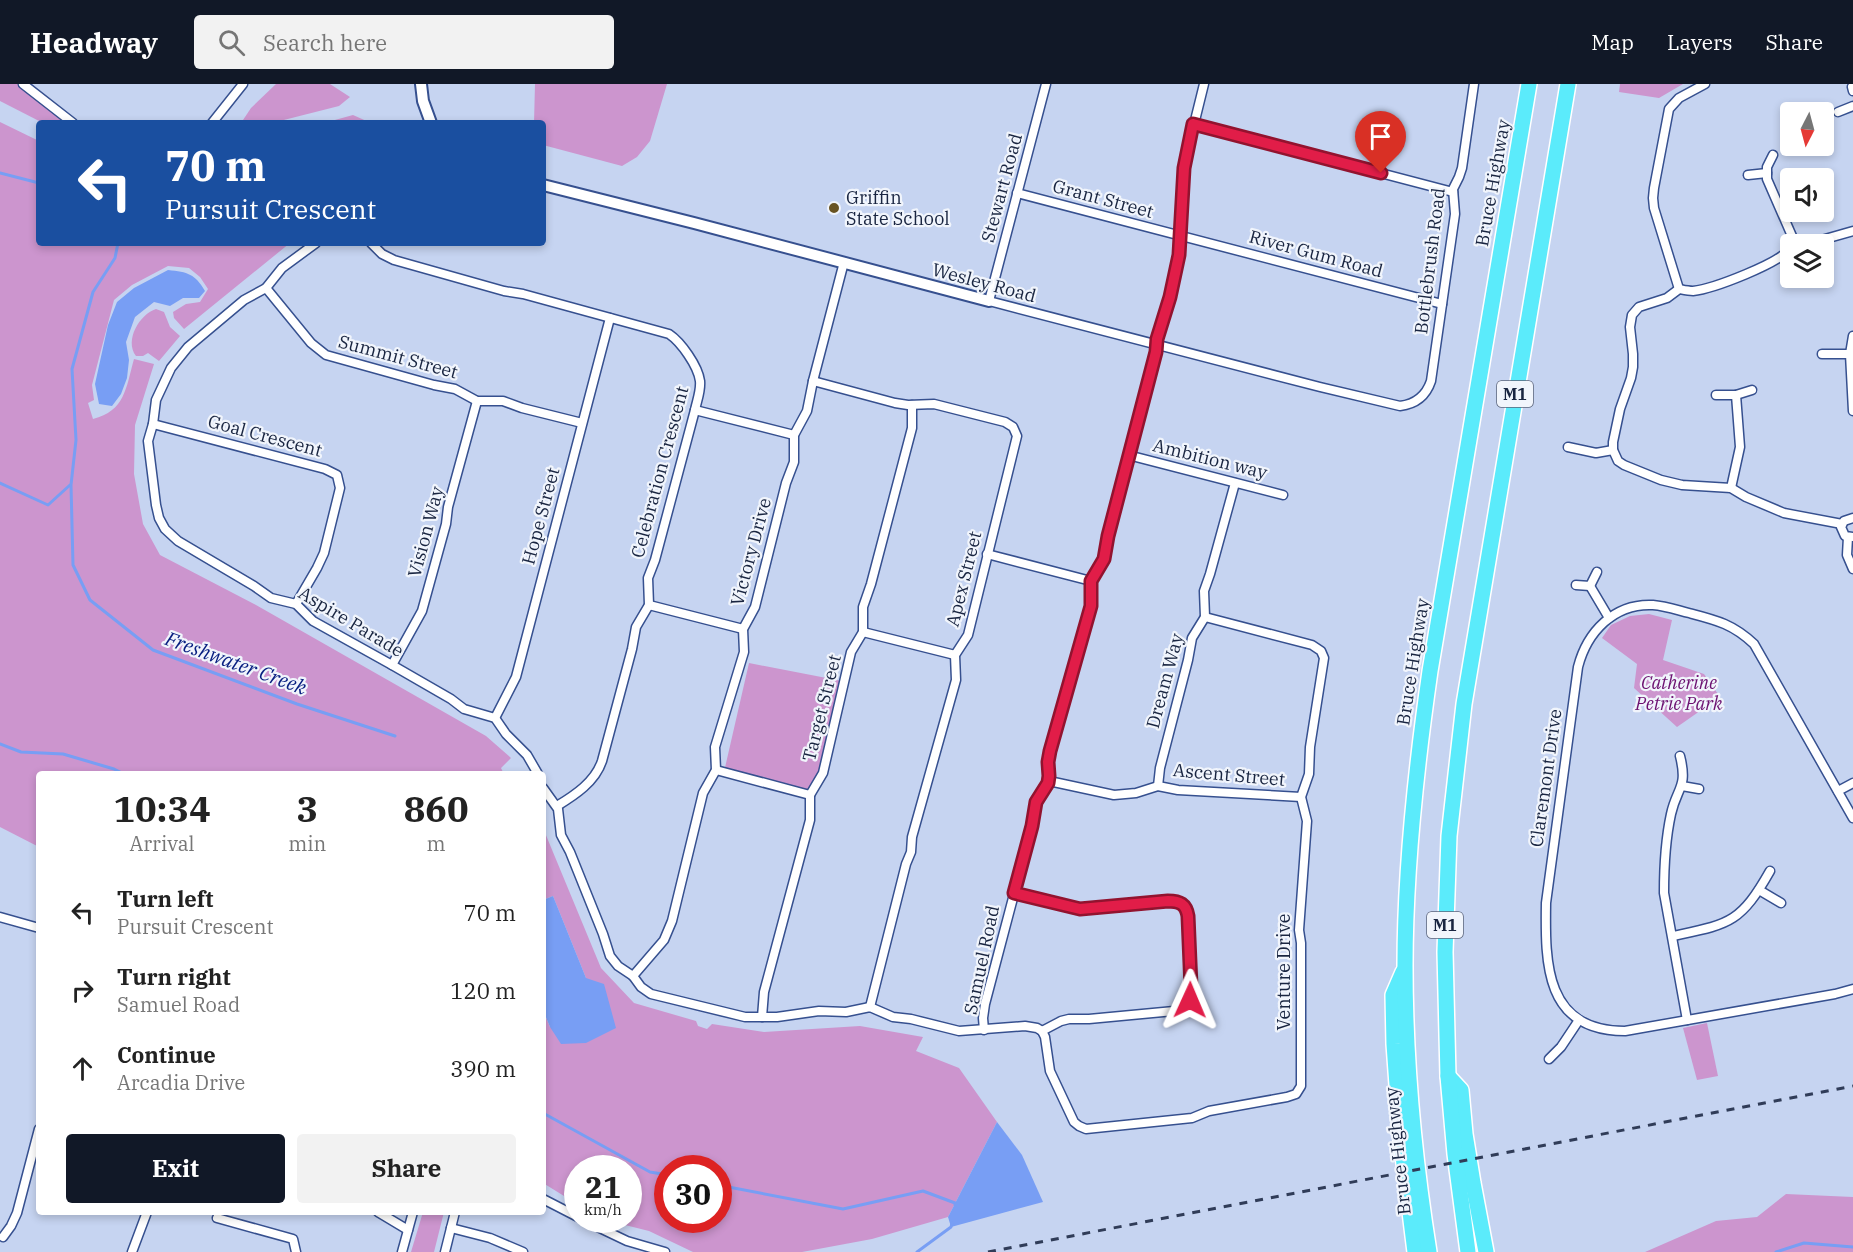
<!DOCTYPE html>
<html lang="en">
<head>
<meta charset="utf-8">
<style>
  body { margin:0; font-family:"IBM Plex Serif",serif; background:#f2f2f2; color:#222; height:100vh; display:flex; flex-direction:column; font-size:22px; white-space:nowrap }
  * { box-sizing:border-box; margin:0 }
  p { font-size:20px; color:#767676 }
  .icon { flex:none; width:33px; height:33px; fill:none; stroke:currentColor; stroke-width:2; stroke-linecap:round; stroke-linejoin:round }
  .map { position:relative; flex:1; overflow:hidden }
  .drawer { position:absolute; left:36px; top:687px; width:510px; height:444px; display:flex; flex-direction:column; background:#fff; border-radius:6px; box-shadow:0 3px 9px #0003 }
  .drawer>* { flex:none }
  .guide { position:absolute; left:36px; top:36px; width:510px; height:126px; border-radius:6px; box-shadow:0 3px 9px #0003; background:#1a4fa0; color:#fff; overflow:hidden }
  .needle { width:39px; rotate:186deg }
  .tools { position:absolute; left:1780px; top:18px; display:grid; gap:12px }
  .tools a { display:grid; place-items:center; width:54px; height:54px; border-radius:6px; background:#fff; box-shadow:0 3px 9px #0003; font-size:30px }
  .speed { position:absolute; left:564px; top:1071px; display:flex; gap:12px; font-size:30px; font-weight:700; text-align:center }
  .speed>* { display:grid; place-content:center; width:78px; height:78px; border-radius:50%; background:#fff; box-shadow:0 3px 9px #0003; line-height:1 }
  .speed small { font-size:15px; font-weight:400 }
  .speed .limit { border:9px solid #d22; background:#fff; color:#111 }
  .pin { position:absolute; display:grid; place-items:center; width:51px; height:51px; color:#fff; margin:-62px -26px; border-radius:50% 50% 50% 0; rotate:-45deg; box-shadow:0 0 6px #0007 }
  .pin .icon { rotate:45deg }
  .me { position:absolute; width:66px; margin:-33px; rotate:1deg; stroke-linejoin:round; filter:drop-shadow(0 0 4px #0008) }
  .turn { display:flex; align-items:center; gap:21px; height:126px; padding:0 30px; font-size:27px }
  .turn .icon { width:78px; height:78px; stroke-width:2.5 }
  .turn b { display:block; font-size:42px; line-height:51px }
  .eta { display:flex; justify-content:space-evenly; align-items:center; height:102px; text-align:center }
  .eta b { font-size:36px; font-weight:700; line-height:42px }
  .cta { display:flex; gap:12px; margin-top:auto; padding:12px 30px }
  .cta a { flex:1; height:69px; border-radius:6px; background:#111827; color:#fff; font-size:24px; font-weight:700; line-height:69px; text-align:center }
  .cta a+a { background:#f2f2f2; color:#222 }
  ul { padding:0; list-style:none }
  li { display:flex; align-items:center; gap:18px; height:78px; padding:0 30px }
  li div { flex:1 }
  li b { display:block; font-size:22px }
  li em { font-style:normal }
  header { display:flex; align-items:center; gap:36px; box-sizing:border-box; height:84px; padding:0 30px; background:#111827; color:#fff }
  header strong { font-size:28px }
  nav { display:flex; gap:33px; margin-inline-start:auto; font-size:21px }
  .search { width:420px; height:54px; background:#f2f2f2; display:flex; align-items:center; gap:15px; box-sizing:border-box; padding:0 21px; border-radius:6px; color:#767676; font-size:22px }
  .map>svg:first-child { display:block }
  .green { fill:#cc95ce; fill-rule:evenodd }
  .water { fill:#789ef4 }
  .lines { fill:none; stroke-linecap:round; stroke-linejoin:round }
  .stream { stroke:#789ef4; stroke-width:3 }
  .minor-casing { stroke:#36508f; stroke-width:11 }
  .tertiary-casing { stroke:#36508f; stroke-width:14 }
  .motorway-casing { stroke:#fff; stroke-width:18 }
  .minor { stroke:#fff; stroke-width:8 }
  .tertiary { stroke:#fff; stroke-width:10 }
  .motorway { stroke:#5bebfb; stroke-width:15 }
  .rail { stroke:#303c58; stroke-width:3; stroke-dasharray:8 8; stroke-linecap:butt }
  .route-casing { stroke:#92132f; stroke-width:15 }
  .route { stroke:#e11d48; stroke-width:10 }
  .poi-dot { fill:#685322; stroke:#f1f5fc; stroke-width:2 }
  .labels { text-anchor:middle; stroke-width:4.5; stroke-linejoin:round; paint-order:stroke }
  .shield { fill:#f1f5fc; stroke:#5a6379; stroke-width:1.5 }
  .shield-label { font-size:16px; font-weight:bold; fill:#192541 }
  .street-label { font-size:18px; fill:#192541; stroke:#f1f5fc }
  .poi-label { font-size:18px; fill:#192541; stroke:#f1f5fc; text-anchor:start }
  .park-label { font-size:18px; font-style:italic; fill:#6c1171; stroke:#f1f5fc }
  .water-label { font-size:20px; font-style:italic; fill:#071e80; stroke:#f1f5fc }
</style>
</head>
<body>
<header>
<strong>Headway</strong>
<div class="search"><svg class="icon" aria-label="search" viewBox="0 0 24 24"><circle cx="10" cy="10" r="6"/><path d="M15 15l6 6"/></svg>Search here</div>
<nav><a>Map</a><a>Layers</a><a>Share</a></nav>
</header>
<div class="map">
<svg width="1853" height="1168" viewBox="0 0 1853 1168">
  <rect width="100%" height="100%" fill="#c6d4f1"/>
  <g class="green">
    <path d="M0 0H19L71 39H43L0 17Z"/>
    <path d="M276 0H330L350 13 339 22 272 39H241L251 24Z"/>
    <path d="M535 0H667L650 57 637 73 622 82 543 61V39H534Z"/>
    <path d="M1620 0H1683L1659 14 1619 8Z"/>
    <path d="M353 31 371 39H324Z"/>
    <path d="M0 38 39 57V159H290L184 245 174 234 173 228 186 220 200 218 208 205 200 193 189 184 168 182 132 201 114 216 92 301 94 316 88 319 93 335C125 327 126 304 134 275L154 280 135 341 134 390 143 440 160 471 256 521 486 652 511 674 501 684 504 690H39V763L0 743Z"/>
    <path d="M156 225 164 228 170 243 180 252 159 277 148 269 143 272H136C124 256 140 230 156 225Z"/>
    <path d="M1649 530 1672 536 1663 576 1704 590 1720 613 1677 643 1634 604 1637 580 1602 554 1611 541 1630 532Z"/>
    <path d="M749 579 842 597 817 700 811 706 724 688Z"/>
    <path d="M543 744 601 884 634 919 696 937 698 942 707 945 712 940 764 948 860 942 923 953 916 967 959 984 997 1038 948 1133 872 1155 802 1168H693L649 1147 605 1136H628V1084H578L577 1120 543 1099V926L550 943 586 894 553 812 543 816ZM668 1084H718V1136H668Z"/>
    <path d="M1707 939 1718 992 1697 996 1683 944Z"/>
    <path d="M1786 1110 1853 1113V1168H1645L1716 1137 1757 1133Z"/>
    <path d="M423 1128H444L434 1168H411Z"/>
  </g>
  <g class="water">
    <path d="M168 186C188 188 195 190 205 207L199 214H183L170 222 154 218 135 233 126 258 129 276 127 294 121 310 112 322 99 320 95 300 108 241 117 218 134 204Z"/>
    <path d="M553 812 586 894 604 900 616 944 586 959 561 960 550 943 543 926V816Z"/>
    <path d="M997 1038 1022 1071 1043 1118 951 1143 948 1133Z"/>
  </g>
  <g class="lines">
    <g class="stream">
      <path d="M0 89 39 99"/>
      <path d="M118 159 115 174 93 208 72 285 76 356 71 401 73 481 90 516 153 566 297 620 395 652"/>
      <path d="M0 399 48 421 70 401"/>
      <path d="M0 660 21 668 63 670 114 685 124 690"/>
      <path d="M543 1029 650 1088 668 1091"/>
      <path d="M718 1101 843 1125 923 1107 955 1119V1121"/>
      <path d="M917 1168 951 1143 952 1139"/>
      <path d="M1776 1168 1804 1159 1853 1163"/>
    </g>
    <defs>
      <g id="minor">
        <path d="M23 0 73 39"/>
        <path d="M1046 0 989 217 1320 303 1400 322C1416 320 1426 312 1431 297L1455 130 1453 105 1459 93 1462 84 1474 0"/>
        <path d="M1852 3 1853 7"/>
        <path d="M1838 28 1853 22"/>
        <path d="M212 39 243 0"/>
        <path d="M1193 40 1453 108"/>
        <path d="M1773 71 1767 83V95L1795 159"/>
        <path d="M1748 91 1767 89"/>
        <path d="M1017 109 1442 220"/>
        <path d="M316 159 282 184 266 204 244 216 188 263 171 284 156 316 153 340 148 357 156 421 159 434 165 445 178 457 254 502 271 514 296 520 313 537 392 581 451 615 464 625 495 634 506 650 527 671 538 690"/>
        <path d="M371 159 382 170 394 176 504 207 523 210 669 250C681 258 698 282 700 297 701 307 697 316 695 326L655 476 648 494 649 521 636 543 632 565 602 677C595 698 575 711 557 722"/>
        <path d="M1793 160 1798 158 1811 159 1853 147"/>
        <path d="M1791 163C1782 179 1712 205 1693 207 1688 207 1684 206 1679 205L1667 214 1639 223 1632 231 1630 243 1633 270V283L1631 294 1620 325 1613 358V366L1618 377 1624 381 1661 396 1682 401 1731 404 1746 413 1784 429 1842 440"/>
        <path d="M266 204 311 259 326 271 434 301 455 305 477 317H503L522 324 582 339"/>
        <path d="M1679 205 1654 124 1653 114 1654 104 1669 25 1679 14 1705 0"/>
        <path d="M1853 252 1850 270 1853 327"/>
        <path d="M1822 270H1850"/>
        <path d="M813 297 895 319 908 321 934 320 1005 338 1013 343 1017 352 968 551 955 571 956 596 912 753 911 768 906 780 870 923"/>
        <path d="M1716 311H1736L1752 306"/>
        <path d="M695 326 794 351"/>
        <path d="M153 340 325 385 337 391 340 404 324 469 317 484 296 520"/>
        <path d="M1568 363 1596 369 1613 366"/>
        <path d="M1128 371 1283 411"/>
        <path d="M1731 404 1740 363 1736 311"/>
        <path d="M1853 434 1844 437 1841 443 1845 452 1853 453"/>
        <path d="M1848 453 1847 471 1853 485"/>
        <path d="M987 470 1091 497"/>
        <path d="M1576 501 1590 502 1597 488"/>
        <path d="M1590 502 1609 534"/>
        <path d="M649 521 743 545"/>
        <path d="M863 548 955 571"/>
        <path d="M392 581 422 527 446 440 448 423 477 317"/>
        <path d="M495 634 516 593 610 234"/>
        <path d="M1680 672C1688 704 1677 703 1671 730 1666 753 1664 786 1664 809L1687 936"/>
        <path d="M716 686 810 711"/>
        <path d="M1049 697 1114 711 1136 709 1158 702 1178 706 1301 713"/>
        <path d="M1158 702 1160 684 1188 576 1192 554 1205 533 1204 507 1210 490 1235 399"/>
        <path d="M1682 702 1699 705"/>
        <path d="M543 704 558 725 561 751 570 768 603 850 610 872 618 882 633 892 641 903 651 910 745 933H777L819 927 846 928 870 923 893 933 911 935 959 947 1025 942 1037 944 1042 947"/>
        <path d="M1838 707 1853 699"/>
        <path d="M1853 734 1754 560C1733 540 1716 536 1689 529 1677 526 1665 522 1653 521 1614 519 1587 548 1578 583L1546 819C1545 880 1545 947 1625 947L1835 910 1853 905"/>
        <path d="M1759 806 1781 819"/>
        <path d="M1014 809 1080 825 1174 817 1184 821 1188 832 1191 908C1190 919 1185 925 1174 927L1089 935H1069L1061 937 1042 947"/>
        <path d="M0 833 39 844"/>
        <path d="M1673 852C1729 840 1740 840 1770 787"/>
        <path d="M633 892 664 856 672 837 703 709 716 686 715 663 744 568 743 545 755 523 786 399 794 378V351L807 327 813 297 844 178"/>
        <path d="M762 933 764 908 810 736V711L823 689 851 568 863 548V523L871 500 912 344V321"/>
        <path d="M984 946 983 934 985 920 1032 742 1036 718 1049 697V670L1091 522V497L1104 475 1108 452 1156 268 1157 254 1170 214 1179 171 1185 77 1204 0"/>
        <path d="M1042 947 1045 953 1050 987 1074 1038 1079 1042 1086 1045 1192 1034 1209 1027 1287 1013 1296 1010 1301 1002V859L1299 846 1307 737 1301 713 1309 690 1310 663 1324 574 1321 567 1312 561 1205 533"/>
        <path d="M1549 975 1561 963 1579 936"/>
        <path d="M543 1115 578 1133"/>
        <path d="M378 1128 408 1146"/>
        <path d="M217 1134 293 1155 296 1168"/>
        <path d="M583 1136 627 1157 665 1168"/>
        <path d="M451 1144 490 1154 523 1168"/>
        <path d="M3 1153 11 1142 17 1129 39 1045"/>
        <path d="M132 1168 147 1128"/>
        <path d="M402 1168 413 1128"/>
        <path d="M445 1168 455 1128"/>
      </g>
      <g id="tertiary">
        <path d="M421 0 423 17 431 39"/>
        <path d="M543 101 694 139 989 217"/>
      </g>
      <g id="motorway">
        <path d="M1403 888 1393 911 1394 960 1401 1056 1415 1168"/>
        <path d="M1448 992 1461 1006 1465 1050 1473 1099 1486 1168"/>
        <path d="M1429 1168C1414 1074 1405 977 1405 882 1405 783 1416 684 1430 587L1529 0"/>
        <path d="M1468 1168 1455 1070 1448 992 1445 868 1449 752 1464 620 1568 0"/>
      </g>
    </defs>
    <use href="#minor" class="minor-casing"/>
    <use href="#tertiary" class="tertiary-casing"/>
    <use href="#motorway" class="motorway-casing"/>
    <use href="#minor" class="minor"/>
    <use href="#tertiary" class="tertiary"/>
    <use href="#motorway" class="motorway"/>
    <path class="rail" d="M988 1168 1853 1002"/>
  </g>
  <g class="lines">
    <defs>
      <path id="route" d="M1190 916 1191 903 1188 832C1186 820 1180 817 1168 817L1080 825 1014 809 1032 742 1036 718 1048 699 1049 692 1048 678 1050 667 1091 522V497L1104 475 1108 452 1156 268 1157 255 1170 213 1179 171 1184 84 1193 40 1381 89"/>
    </defs>
    <use href="#route" class="route-casing"/>
    <use href="#route" class="route"/>
  </g>
  <circle class="poi-dot" cx="834" cy="124" r="6"/>
  <g class="labels">
    <g class="shield">
      <rect x="1497" y="297" width="36" height="26" rx="4.5"/>
      <rect x="1427" y="828" width="36" height="26" rx="4.5"/>
    </g>
    <g class="shield-label">
      <text x="1515" y="316">M1</text>
      <text x="1445" y="847">M1</text>
    </g>
    <g class="street-label">
      <text transform="translate(1493 99) rotate(-80)" y="6">Bruce Highway</text>
      <text transform="translate(1002 104) rotate(-75)" y="6">Stewart Road</text>
      <text transform="translate(1103 115) rotate(15)" y="6">Grant Street</text>
      <text transform="translate(1316 170) rotate(15)" y="6">River Gum Road</text>
      <text transform="translate(1430 177) rotate(-83)" y="6">Bottlebrush Road</text>
      <text transform="translate(984 199) rotate(15)" y="6">Wesley Road</text>
      <text transform="translate(398 273) rotate(15)" y="6">Summit Street</text>
      <text transform="translate(265 352) rotate(15)" y="6">Goal Crescent</text>
      <text transform="translate(1210 375) rotate(14)" y="6">Ambition way</text>
      <text transform="translate(660 388) rotate(-75)" y="6">Celebration Crescent</text>
      <text transform="translate(541 432) rotate(-75)" y="6">Hope Street</text>
      <text transform="translate(426 448) rotate(-75)" y="6">Vision Way</text>
      <text transform="translate(751 468) rotate(-75)" y="6">Victory Drive</text>
      <text transform="translate(964 495) rotate(-76)" y="6">Apex Street</text>
      <text transform="translate(351 538) rotate(31)" y="6">Aspire Parade</text>
      <text transform="translate(1413 578) rotate(-81)" y="6">Bruce Highway</text>
      <text transform="translate(1165 597) rotate(-75)" y="6">Dream Way</text>
      <text transform="translate(822 624) rotate(-76)" y="6">Target Street</text>
      <text transform="translate(1229 691) rotate(5)" y="6">Ascent Street</text>
      <text transform="translate(1546 694) rotate(-82)" y="6">Claremont Drive</text>
      <text transform="translate(982 876) rotate(-78)" y="6">Samuel Road</text>
      <text transform="translate(1284 888) rotate(-90)" y="6">Venture Drive</text>
      <text transform="translate(1398 1067) rotate(-96)" y="6">Bruce Highway</text>
    </g>
    <g class="poi-label">
      <text x="846" y="120">Griffin<tspan x="846" dy="21">State School</tspan></text>
    </g>
    <g class="park-label">
      <text x="1679" y="605">Catherine<tspan x="1679" dy="21">Petrie Park</tspan></text>
    </g>
    <g class="water-label">
      <text transform="translate(236 579) rotate(20)" y="7">Freshwater Creek</text>
    </g>
  </g>
</svg>
<div class="tools">
<a><svg class="needle" viewBox="-14 -14 28 28"><path d="M0-13l5 13h-10z" fill="#e53935"/><path d="M0 13l5-13h-10z" fill="#767676"/></svg></a>
<a><svg class="icon" aria-label="sound" viewBox="0 0 24 24"><path d="M4 9h4l5-4v14l-5-4H4zM17 9q2 3 0 6"/></svg></a>
<a><svg class="icon" aria-label="layers" viewBox="0 0 24 24"><path d="M12 4l9 5-9 5-9-5zM3 14l9 5 9-5"/></svg></a>
</div>
<div class="speed"><div>21<small>km/h</small></div><div class="limit">30</div></div>
<div class="pin" style="left:1381px;top:89px;background:#d93025"><svg class="icon" aria-label="arrive" viewBox="0 0 24 24"><path d="M6 21V4h12l-3 4 3 4H6"/></svg></div>
<svg class="me" style="left:1190px;top:916px" viewBox="-20 -20 40 40"><path d="M0-17L14 15 0 8-14 15z" fill="#e11d48" stroke="#fff" stroke-width="4"/></svg>
<div class="guide">
<div class="turn"><svg class="icon" aria-label="left" viewBox="0 0 24 24"><path d="M17 20v-9H6M10 6l-5 5 5 5"/></svg><div><b>70 m</b>Pursuit Crescent</div></div>
</div>
<section class="drawer">
<div class="eta">
<div><b>10:34</b><p>Arrival</p></div>
<div><b>3</b><p>min</p></div>
<div><b>860</b><p>m</p></div>
</div>
<ul>
<li><svg class="icon" aria-label="left" viewBox="0 0 24 24"><path d="M17 20v-9H6M10 6l-5 5 5 5"/></svg><div><b>Turn left</b><p>Pursuit Crescent</p></div><em>70 m</em></li>
<li><svg class="icon" aria-label="right" viewBox="0 0 24 24"><path d="M7 20v-9h11M14 6l5 5-5 5"/></svg><div><b>Turn right</b><p>Samuel Road</p></div><em>120 m</em></li>
<li><svg class="icon" aria-label="ahead" viewBox="0 0 24 24"><path d="M12 20V5M6 11l6-6 6 6"/></svg><div><b>Continue</b><p>Arcadia Drive</p></div><em>390 m</em></li>
</ul>
<div class="cta"><a>Exit</a><a>Share</a></div>
</section>
</div>
</body>
</html>
